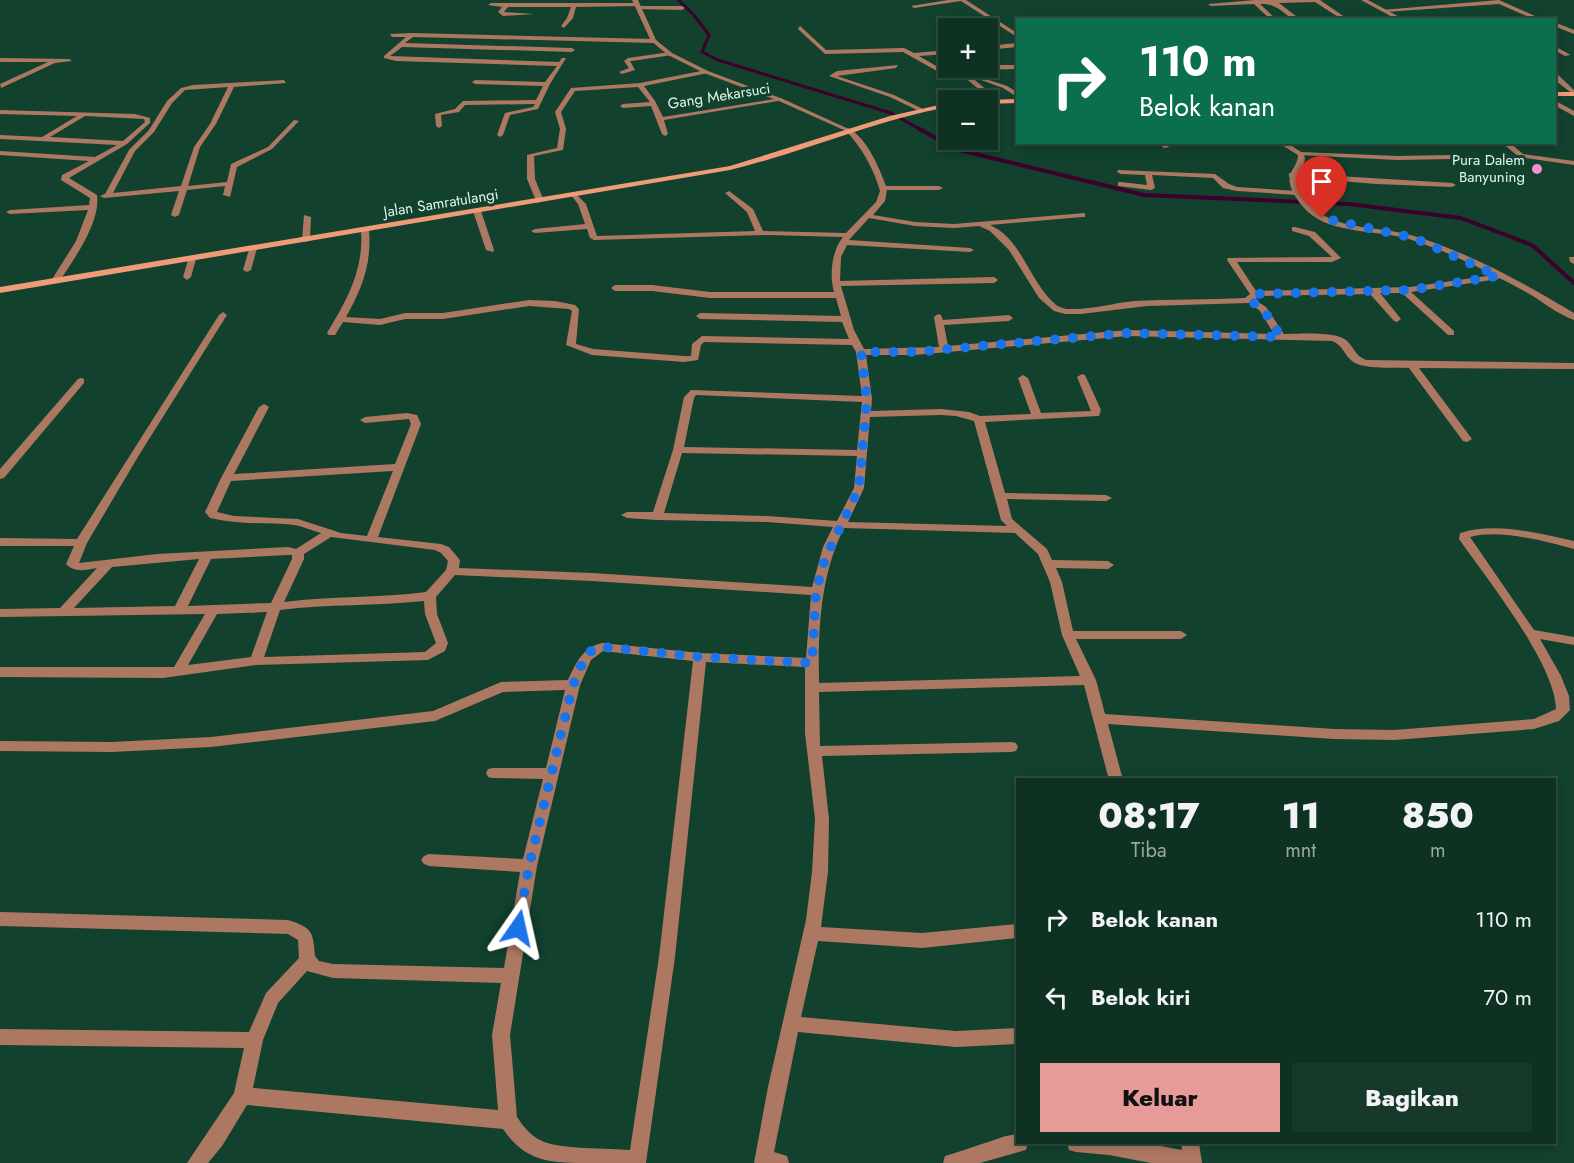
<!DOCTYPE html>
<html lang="id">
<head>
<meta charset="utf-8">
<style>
  body { margin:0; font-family:Jost,sans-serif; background:#17392a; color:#f1f3f6; height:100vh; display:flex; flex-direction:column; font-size:22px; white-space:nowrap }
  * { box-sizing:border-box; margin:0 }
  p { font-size:20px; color:#9ba9a5 }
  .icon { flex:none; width:33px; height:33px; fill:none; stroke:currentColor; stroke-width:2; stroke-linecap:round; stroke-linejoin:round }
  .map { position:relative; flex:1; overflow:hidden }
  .details { position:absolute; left:1016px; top:778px; width:540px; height:366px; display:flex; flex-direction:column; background:#0e3122; border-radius:0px; box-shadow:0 3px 9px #0003,0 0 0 2px #2e4c40 }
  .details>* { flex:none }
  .guide { position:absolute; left:1016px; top:18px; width:540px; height:126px; border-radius:0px; box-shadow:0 3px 9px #0003,0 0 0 2px #2e4c40; background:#0b6e4f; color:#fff; overflow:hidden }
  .tools { position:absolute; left:938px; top:18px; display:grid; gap:12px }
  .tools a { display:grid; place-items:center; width:60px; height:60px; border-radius:0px; background:#0e3122; box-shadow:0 3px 9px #0003,0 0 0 2px #2e4c40; font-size:30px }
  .pin { position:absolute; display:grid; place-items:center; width:51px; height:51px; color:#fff; margin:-62px -26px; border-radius:50% 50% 50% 0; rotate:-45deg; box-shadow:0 0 6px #0007 }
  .pin .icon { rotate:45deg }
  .me { position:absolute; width:66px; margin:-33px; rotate:11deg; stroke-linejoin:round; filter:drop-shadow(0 0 4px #0008) }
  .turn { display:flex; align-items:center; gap:21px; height:126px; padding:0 24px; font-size:27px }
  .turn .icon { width:78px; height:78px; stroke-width:2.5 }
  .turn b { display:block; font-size:42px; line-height:51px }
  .eta { display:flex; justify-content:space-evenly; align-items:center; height:102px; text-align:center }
  .eta b { font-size:36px; font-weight:800; line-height:42px }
  .cta { display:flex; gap:12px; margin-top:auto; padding:12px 24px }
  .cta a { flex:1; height:69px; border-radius:0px; background:#e69b98; color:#111; font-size:24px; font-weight:800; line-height:69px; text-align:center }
  .cta a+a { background:#17392a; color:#f1f3f6 }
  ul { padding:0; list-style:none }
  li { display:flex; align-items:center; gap:18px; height:78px; padding:0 24px }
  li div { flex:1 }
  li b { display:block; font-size:22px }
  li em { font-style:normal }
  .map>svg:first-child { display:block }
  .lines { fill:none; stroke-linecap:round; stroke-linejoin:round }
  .stream-far1 { stroke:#3b012a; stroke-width:3 }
  .stream { stroke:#3b012a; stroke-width:4 }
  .minor { fill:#ad7862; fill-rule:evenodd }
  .tertiary { fill:#ad7862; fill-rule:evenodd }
  .secondary { fill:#f09b78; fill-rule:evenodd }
  .route { stroke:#1a73e8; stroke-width:10; stroke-dasharray:0 18 }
  .poi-dot { fill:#f690cf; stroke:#12412e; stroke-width:2 }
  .labels { text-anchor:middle; stroke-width:6; stroke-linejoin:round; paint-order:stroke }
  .far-street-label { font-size:15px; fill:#dff7eb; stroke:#12412e }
  .far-poi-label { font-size:15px; fill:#dff7eb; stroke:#12412e; text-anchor:end }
</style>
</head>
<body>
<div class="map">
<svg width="1574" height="1163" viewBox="0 0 1574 1163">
  <rect width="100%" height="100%" fill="#12412e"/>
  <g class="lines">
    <path class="stream-far1" d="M678 0 693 14 709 35 702 52 718 60 891 113 921 130"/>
    <path class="stream" d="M918 128 955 149 1144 195 1349 204 1461 218 1532 245 1574 283"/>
    <g class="minor">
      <path d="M948 0H966L1017 33V37L961 1 914 8 911 6Z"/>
      <path d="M1255 0H1320L1349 20H1343L1315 2 1279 3 1301 20C1284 20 1283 3 1260 4L1277 20H1271L1254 4 1211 6 1208 4Z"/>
      <path d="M1499 0 1544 20H1536L1499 4 1385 12 1382 10Z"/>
      <path d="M637 3 639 6 576 7 573 18 564 28 561 26 567 18 571 7H508L504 12 534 14 503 16 498 12 502 7 488 5 491 3Z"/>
      <path d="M639 6H682L685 8 682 10 637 9Z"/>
      <path d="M1554 22 1574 30V34L1554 26Z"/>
      <path d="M800 26 826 50 904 48 914 53 948 50V54L919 56 938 67 987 68V65H1017V69L937 71 903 52 825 54 798 29Z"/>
      <path d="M412 33 654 39 657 41 654 43 413 37 405 43 572 48 575 50 572 52 402 47 390 56 559 62 562 58H566L550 84 538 109 510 115 503 135 500 137 497 135 505 113 533 107 535 104 465 105 459 112 441 115 442 126 439 128 436 126 435 114 455 109 463 101 536 100 543 86 475 84 472 82 475 80 545 82 557 66 396 61 384 58V56L406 37H392L390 34Z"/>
      <path d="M1017 43V47L987 50V46Z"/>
      <path d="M1554 46 1569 54 1570 55 1565 56 1554 50Z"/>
      <path d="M670 52 672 55 632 61H630L635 70 622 74 619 72 629 68 624 61 628 58Z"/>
      <path d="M0 58 69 59 72 61 55 63 1 88 0 84 48 62H0Z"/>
      <path d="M898 65 896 68 837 76 894 95 923 109V111H919L890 97 829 76 837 71Z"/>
      <path d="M706 70 708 73 644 86 655 101 663 117 781 98 784 100 664 120 668 134 665 136 662 134 651 106 623 108 620 106 623 104 650 102 638 87 575 91 561 112 566 129 563 150 534 156 535 179 544 201 537 203 527 179V155L557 148 560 129 555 112 571 88 640 83Z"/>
      <path d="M962 71 1007 86 1017 92V97L1003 88 970 76 1001 102 996 103 964 77 965 74 962 73Z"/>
      <path d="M1554 71 1574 90V95L1556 81Z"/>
      <path d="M284 80 286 83 234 87 216 124 200 147 188 186 227 182 231 164 268 147 294 120 299 121 272 149 237 167 230 197 223 195 225 186 187 190 179 215 175 217 171 215 179 191 104 198 100 196 105 194 129 150 149 130 167 101 181 88 193 85ZM228 87 210 124 194 147 181 186 113 193 135 151 154 132 172 103 185 90Z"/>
      <path d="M0 110 135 114 150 118V123L127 144 69 178 97 195C101 222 73 261 58 283L51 281 76 241 88 210 10 214 6 212 10 210 89 205 90 198 61 180 62 175 89 161 0 155V151L95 157 117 145 0 139V135L42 137 77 116 0 114ZM85 116 144 119 145 122 123 141 50 137Z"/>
      <path d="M848 128C867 138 879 167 886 186H939L943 188 939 190H887L885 201 873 215 915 222 954 224 1085 213V217H1082L990 225C1022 239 1029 281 1054 303 1058 307 1064 309 1070 309 1091 310 1113 303 1134 301 1171 299 1208 300 1245 298L1250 294 1227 260 1228 258 1332 257 1309 236 1292 231V227H1295L1315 232 1341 258 1332 262H1237L1256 291 1410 287 1501 274 1502 276 1498 279 1411 292 1454 331V335H1448L1402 293H1380L1401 319 1397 322 1394 321 1370 294 1258 296 1255 300 1266 307 1284 334C1298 334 1335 331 1346 340 1355 348 1354 355 1366 360L1574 363V369L1419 368 1472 439 1467 442 1463 441 1409 368C1395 367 1363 370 1352 361 1344 355 1343 345 1332 341L1128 336 914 355H866L872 399 871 411 941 409 969 412 980 416 1031 414 1018 378 1023 375 1028 378 1041 413 1091 411 1077 377 1082 374 1085 375 1101 410 1099 416 985 422 1005 493 1106 495 1112 498 1106 501 1007 499 1012 519 1047 549 1052 560 1108 561 1114 565 1108 569 1056 568 1062 582 1073 631H1181L1187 635 1181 639H1076L1096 680 1105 714 1334 729 1394 730 1534 719 1556 709C1555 663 1486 578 1459 539L1460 533C1497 522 1537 533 1574 541V549C1544 541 1500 529 1470 537L1534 630 1574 637V645L1540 639 1561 676 1569 696 1570 710 1559 721 1534 729 1394 740 1334 739 1108 724 1123 780H1109L1084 685 819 692 820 746 1011 742 1016 743 1018 747 1016 751 1011 752 822 756 829 819 828 872 821 927 922 933 1017 924V938L922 948 818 941 801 1017 956 1031 1017 1028V1044L956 1047 798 1032 774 1152 787 1156 789 1163H754L768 1087 806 920 812 872 815 819 805 733V667L706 662 675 957 646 1163C627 1163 609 1163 590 1163 551 1163 526 1163 503 1129L247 1105 222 1146 208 1163H187L234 1093 244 1048 0 1045V1029L249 1032 266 993 299 958 298 940 288 934 0 926V912L288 920C313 928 313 932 315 956L319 961 333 964 504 968 520 872 429 866 424 864 421 860 424 856 429 854 523 859 543 779 493 778 488 777 486 773 488 769 493 768H546L565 690 503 692 435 721 211 747 112 752 0 751V741L112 742 211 737 433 711 501 682 568 680C576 663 582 648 602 643L700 653 806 658 811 595 592 581 455 575 436 597 437 614 448 643 445 651 428 660 256 665 163 678 0 677V667H174L205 614 0 617V609L60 608 97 568C85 570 75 573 66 564L74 546H0V538L77 539 219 315 223 312 227 315 139 455 87 543 79 563 157 554 288 547 296 549 321 533C312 531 303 526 294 525 266 522 238 525 210 518L205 512 221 478 259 407 264 404 269 407 234 474 395 464 411 424 409 419 365 423 360 420 365 417 407 413 417 415 421 424 378 537 441 544 449 547 460 560 459 568 592 573 812 587 823 547 833 527 767 522 657 520 627 518 621 515 627 512H653L673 450 684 397 691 390 862 396 856 352 852 345 704 342 701 345 698 360 684 362 592 355 566 345 572 311 569 309 529 306 443 319H405L380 325 343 322 335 335H329L327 333C347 300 364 270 361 230L365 228 369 230C372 263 362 289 346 317L380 319 405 313H443L529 300 555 301 575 305 579 309 576 344 593 349 684 356H691L692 344 702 336 849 339 842 322 700 319 696 316 700 313 841 316 836 298H710L652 291H615L611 288 615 285H652L710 292H834C829 275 832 250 843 237L767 235 594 240 590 238 587 229 535 233 531 231 535 229 585 224 578 204 571 195 575 193 586 204 597 236 755 231 747 212 725 193 729 191 753 209 763 231 846 233 876 202 880 191C874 169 861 146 845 130ZM869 218 915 226 954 228 979 226 990 231 1009 250 1039 298 1054 311 1065 314H1081L1147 306 1249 303 1260 311 1274 334 1128 330 948 346 944 325 1009 321 1013 318 1009 315 943 320 941 315 938 314 934 317 939 347 864 349 854 330 841 286 994 283 998 280 994 277 840 281 841 257 847 245 970 252 974 250 970 248 849 240ZM696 395 862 402 857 450 684 447 694 398ZM941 415 956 416 974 421 1001 520 1007 526 848 522 864 488 870 417ZM682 453 857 456 854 488 837 521 767 516 664 513ZM393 471 367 536 341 533 298 519 234 516 217 512 231 481ZM844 528 1015 533 1038 554 1050 582 1062 635 1080 676 819 683C818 630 820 576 844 528ZM331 537 435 550 441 553 448 561 446 570 426 592C379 598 331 596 284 602L304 559V554ZM288 555H292V559L271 603 188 606 211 559ZM199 559 175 606 74 608 112 567ZM424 601 425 614 436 643 425 652 264 657 280 610C328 604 376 606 424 601ZM267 612 251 657 188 665 217 614ZM603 651 693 661 659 957 630 1150C608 1148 558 1150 540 1140 530 1135 523 1126 517 1117L510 1035 537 866 580 685 591 660ZM307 971 333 978 501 983 492 1035 498 1110 253 1088 263 1040 278 1003Z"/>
      <path d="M1158 142H1165L1169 147 1164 148Z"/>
      <path d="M1501 142H1509L1523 154 1574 161V165L1519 157Z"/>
      <path d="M1301 152 1397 156 1453 155 1456 157 1453 159 1397 160 1299 155 1298 154Z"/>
      <path d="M1118 170 1215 174 1229 184 1237 187 1297 191 1301 193 1297 195 1237 191 1223 188 1213 178 1152 175 1155 188 1151 190 1118 186V182H1121L1147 185 1145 175 1121 174 1117 172Z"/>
      <path d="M1289 173 1452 183 1456 185 1452 187 1376 184 1292 177H1289Z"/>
      <path d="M474 209 481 211 494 250 493 252 486 250 473 211Z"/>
      <path d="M304 215 311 217 310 240 306 242 302 240Z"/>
      <path d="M250 246 257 248 251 270 247 272 243 270Z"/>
      <path d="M189 257 196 259 191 277 187 280 183 277Z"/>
      <path d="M1569 257H1574V264L1570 262Z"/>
      <path d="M81 378 84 379V383L4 478 0 479V469L78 379Z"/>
      <path d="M1017 1134V1143H1028L1026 1150 980 1163H943L945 1156 952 1154 1006 1136Z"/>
      <path d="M1067 1143H1144L1182 1150 1181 1143H1199L1202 1163H1151L1109 1155 1076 1152 1069 1150Z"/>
    </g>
    <g class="tertiary">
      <path d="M632 0H638L656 40 672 53 708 71 783 99 851 130 846 131 779 101 704 73 668 55 651 41Z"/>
      <path d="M1361 0H1368L1405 20H1398Z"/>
      <path d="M1554 100 1574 111V116L1554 105Z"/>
      <path d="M1277 142H1286L1304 154 1305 160 1297 181C1300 194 1309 207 1321 214 1348 230 1384 227 1414 236 1470 253 1524 283 1574 313V320C1557 314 1542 301 1526 292 1489 272 1450 252 1409 239 1379 230 1332 234 1308 212 1300 204 1287 188 1290 176 1292 168 1298 164 1298 155Z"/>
    </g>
    <g class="secondary">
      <rect x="1554" y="92" width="20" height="4"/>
      <path d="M1017 99V103L987 104 985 100Z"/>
      <path d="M948 103V107C873 121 804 152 730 170L0 293V287L730 166 890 116Z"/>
    </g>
  </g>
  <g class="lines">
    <path class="route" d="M518 928 529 866 573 685 585 657 592 650 602 647 700 657 812 663 816 591 825 559 859 488 867 399 861 352H914L1128 333 1281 337 1263 309 1251 301 1254 297V294L1410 290 1498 276 1414 238 1322 218"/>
  </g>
  <circle class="poi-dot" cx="1537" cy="169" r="6"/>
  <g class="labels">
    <g class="far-street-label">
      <text transform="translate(719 96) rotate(-9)" y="5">Gang Mekarsuci</text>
      <text transform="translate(441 203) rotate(-9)" y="5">Jalan Samratulangi</text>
    </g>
    <g class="far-poi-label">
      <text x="1525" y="165">Pura Dalem<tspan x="1525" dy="17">Banyuning</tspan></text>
    </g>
  </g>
</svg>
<div class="tools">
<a>+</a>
<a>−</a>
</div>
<div class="pin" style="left:1322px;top:218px;background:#d93025"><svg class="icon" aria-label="arrive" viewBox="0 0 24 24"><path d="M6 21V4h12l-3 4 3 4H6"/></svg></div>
<svg class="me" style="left:518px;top:928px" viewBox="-20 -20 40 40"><path d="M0-17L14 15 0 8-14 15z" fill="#1a73e8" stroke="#fff" stroke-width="4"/></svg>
<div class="guide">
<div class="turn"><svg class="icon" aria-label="right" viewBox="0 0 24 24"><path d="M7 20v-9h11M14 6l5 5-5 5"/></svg><div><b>110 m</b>Belok kanan</div></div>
</div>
<section class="details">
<div class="eta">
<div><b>08:17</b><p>Tiba</p></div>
<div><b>11</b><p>mnt</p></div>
<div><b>850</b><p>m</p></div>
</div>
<ul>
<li><svg class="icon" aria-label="right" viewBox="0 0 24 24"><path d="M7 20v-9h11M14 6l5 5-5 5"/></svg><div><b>Belok kanan</b></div><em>110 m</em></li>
<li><svg class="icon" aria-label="left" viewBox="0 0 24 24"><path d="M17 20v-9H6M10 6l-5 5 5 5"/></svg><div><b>Belok kiri</b></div><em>70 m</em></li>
</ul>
<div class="cta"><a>Keluar</a><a>Bagikan</a></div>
</section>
</div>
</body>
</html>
